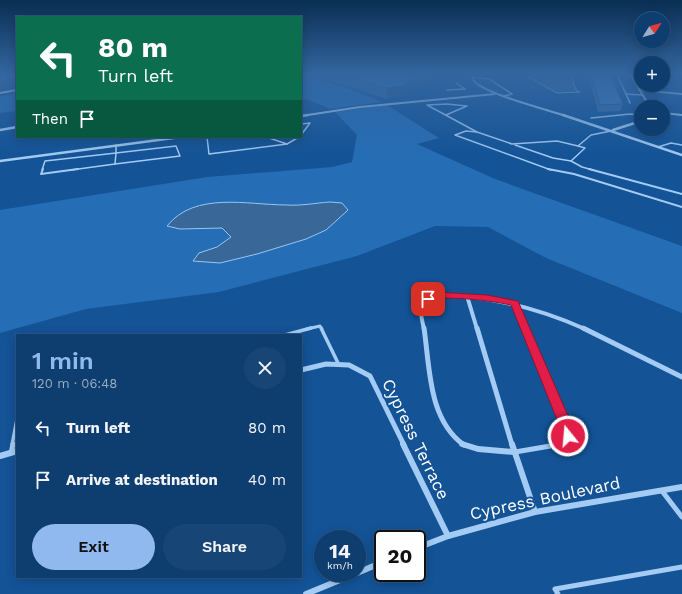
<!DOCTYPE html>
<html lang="en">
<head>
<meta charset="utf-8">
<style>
  body { margin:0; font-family:"Work Sans",sans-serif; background:#174575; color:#f1f3f6; height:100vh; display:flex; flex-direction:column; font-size:15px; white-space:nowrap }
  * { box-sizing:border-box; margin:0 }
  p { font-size:13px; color:#9baec3 }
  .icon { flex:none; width:22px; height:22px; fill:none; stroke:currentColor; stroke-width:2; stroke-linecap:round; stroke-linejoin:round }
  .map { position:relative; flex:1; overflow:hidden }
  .side { position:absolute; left:16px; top:334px; width:286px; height:244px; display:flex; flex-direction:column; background:#0e3e70; border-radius:0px; box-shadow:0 2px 10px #0003,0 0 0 1px #2e5783 }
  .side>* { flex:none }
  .hud { position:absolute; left:16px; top:16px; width:286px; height:122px; border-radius:0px; box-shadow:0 2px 10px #0003,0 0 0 1px #2e5783; background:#0b6e4f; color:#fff; overflow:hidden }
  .needle { width:26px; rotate:53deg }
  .buttons { position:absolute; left:634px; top:12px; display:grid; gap:8px }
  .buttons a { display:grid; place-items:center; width:36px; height:36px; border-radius:50%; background:#0e3e70; box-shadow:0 2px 10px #0003,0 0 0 1px #2e5783; font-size:20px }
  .speed { position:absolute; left:314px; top:530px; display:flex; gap:8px; font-size:20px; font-weight:700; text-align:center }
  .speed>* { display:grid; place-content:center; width:52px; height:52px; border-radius:50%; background:#0e3e70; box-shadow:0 2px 10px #0003,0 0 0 1px #2e5783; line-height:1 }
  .speed small { font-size:10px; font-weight:400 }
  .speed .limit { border:2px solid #111; border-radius:6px; background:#fff; color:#111 }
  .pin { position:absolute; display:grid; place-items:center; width:34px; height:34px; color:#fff; margin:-17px; border-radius:8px; box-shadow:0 2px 6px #0006 }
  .me { position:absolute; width:44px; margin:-22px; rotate:343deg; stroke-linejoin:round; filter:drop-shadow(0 0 3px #0008) }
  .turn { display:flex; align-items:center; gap:14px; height:84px; padding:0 16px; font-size:18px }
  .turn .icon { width:52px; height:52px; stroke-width:2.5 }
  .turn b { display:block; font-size:28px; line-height:34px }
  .then { display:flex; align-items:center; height:38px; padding:0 16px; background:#0003; gap:8px; font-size:15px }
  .round { display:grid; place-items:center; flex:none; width:42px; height:42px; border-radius:21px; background:#174575 }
  .overview { display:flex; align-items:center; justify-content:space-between; height:68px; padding:0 16px }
  h1 { font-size:24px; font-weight:600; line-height:30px; color:#90b9f0 }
  .action { display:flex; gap:8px; margin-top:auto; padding:8px 16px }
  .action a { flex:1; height:46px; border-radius:24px; background:#90b9f0; color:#111; font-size:16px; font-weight:600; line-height:46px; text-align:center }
  .action a+a { background:#174575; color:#f1f3f6 }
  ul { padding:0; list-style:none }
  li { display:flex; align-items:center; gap:12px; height:52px; padding:0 16px }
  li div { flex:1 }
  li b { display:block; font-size:15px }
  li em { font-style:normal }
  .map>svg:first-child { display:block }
  .green { fill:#256db5 }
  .water { fill:#396798; stroke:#94c7f6 }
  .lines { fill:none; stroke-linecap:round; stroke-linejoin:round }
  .service-far4 { stroke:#a3cbf3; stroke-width:1.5 }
  .service-far3 { stroke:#a3cbf3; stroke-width:2 }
  .service-far2 { stroke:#a3cbf3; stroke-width:3 }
  .service-far1 { stroke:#a3cbf3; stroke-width:3.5 }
  .service { stroke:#a3cbf3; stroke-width:5 }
  .minor-far4 { stroke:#a3cbf3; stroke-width:2 }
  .minor-far3 { stroke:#a3cbf3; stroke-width:2.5 }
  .minor-far2 { stroke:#a3cbf3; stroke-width:4 }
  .minor-far1 { stroke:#a3cbf3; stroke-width:5 }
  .minor { stroke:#a3cbf3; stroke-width:6 }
  .primary { fill:#eef6ff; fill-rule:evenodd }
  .wall { fill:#336ba3 }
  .shaded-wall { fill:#295785 }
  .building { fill:#3b7cbe; stroke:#295785 }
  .route { fill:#e11d48; stroke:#92132f }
  .labels { text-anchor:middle; stroke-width:4; stroke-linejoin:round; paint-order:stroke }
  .near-street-label { font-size:17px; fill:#fff; stroke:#135396 }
</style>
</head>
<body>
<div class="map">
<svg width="682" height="594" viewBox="0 0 682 594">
  <rect width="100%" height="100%" fill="#135396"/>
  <g class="green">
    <path d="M301 75 345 87 382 102 330 109 307 99H301Z"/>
    <path d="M17 93V111L0 113V96Z"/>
    <path d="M387 105 439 138 417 144 495 179 682 246V313L546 258 488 227 435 226 357 256 219 292 86 309 0 333V210L207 177 332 167 352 162 357 135 335 112Z"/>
  </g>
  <g class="water">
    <path d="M537 74H572L574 85 577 91 580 92 557 93 528 77Z"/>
    <path d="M330 202 342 203 348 210 326 230 306 239 257 254 220 263 193 261 199 253 217 247 231 237 222 228 180 229 167 226C195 191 248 205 287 205 301 206 315 203 330 202Z"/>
  </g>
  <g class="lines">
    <g class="service-far4">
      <path d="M472 77 489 79 512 94 504 96"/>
      <path d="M618 77 626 94 642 95"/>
      <path d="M447 90 465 89 456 83"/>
      <path d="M626 94 630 103"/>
      <path d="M446 115 467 106 447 104 427 105 477 132 512 144 557 141 578 146 591 135 611 131"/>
      <path d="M591 118 630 114 641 115"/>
      <path d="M301 124 310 123 301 135"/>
      <path d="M477 132 466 131 455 135 551 170"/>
      <path d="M207 137 209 154 287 144 266 137"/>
      <path d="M287 144 299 137"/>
      <path d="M515 145 553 158 571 161 582 167 593 170"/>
      <path d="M658 147 671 143 682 145"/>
      <path d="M116 153V145"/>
      <path d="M571 161 585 148 578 146"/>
      <path d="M115 164 116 153"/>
      <path d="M115 164 180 156 176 146 116 153"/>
      <path d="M42 170 45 161 116 153"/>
      <path d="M71 170 115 164"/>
    </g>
    <g class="service-far3">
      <path d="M43 169 41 174 78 169"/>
      <path d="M548 169 574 174 682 207"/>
      <path d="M589 169 682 194"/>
    </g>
    <g class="service-far2">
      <path d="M516 305 526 329"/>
      <path d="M307 329 320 326 322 329"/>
    </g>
    <g class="service-far1">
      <path d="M321 328 339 365"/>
      <path d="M526 328 568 432V436L560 445"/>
      <path d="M285 335 311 328"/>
      <path d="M12 445 17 419"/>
    </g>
    <g class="service">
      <path d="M515 452 562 444"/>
      <path d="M11 453 13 444"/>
      <path d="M662 491 682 517"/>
      <path d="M558 594 555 589 682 567"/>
    </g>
    <g class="minor-far4">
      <path d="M472 74C472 78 473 80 475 82 489 95 545 109 566 116"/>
      <path d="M630 74 650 107"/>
      <path d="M639 90 682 94"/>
      <path d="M663 113 682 115"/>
      <path d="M301 116 360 107 495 94"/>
    </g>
    <g class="minor-far3">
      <path d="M563 115 682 155"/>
      <path d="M301 116 308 115"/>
      <path d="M0 130 17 127"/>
      <path d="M613 130 641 121"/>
      <path d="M0 161 181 137"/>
    </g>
    <g class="minor-far2">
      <path d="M467 296 477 329"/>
      <path d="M424 329C423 324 420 314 421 308 426 292 450 295 462 296 505 300 545 311 585 329"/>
    </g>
    <g class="minor-far1">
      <path d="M424 328C430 368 428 419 464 445"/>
      <path d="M477 328 512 445"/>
      <path d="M583 328 682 377"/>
      <path d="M301 370 326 364 349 365 370 376 404 445"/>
    </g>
    <g class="minor">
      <path d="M403 444 448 536"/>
      <path d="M462 444 478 449 514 452"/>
      <path d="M512 444 535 512"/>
      <path d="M0 456 17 451"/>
      <path d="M417 548 448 536 535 512 682 487"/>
      <path d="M357 573 383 562"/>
      <path d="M306 594 357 573"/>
    </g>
    <path class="primary" d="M17 89V91L0 94V92Z"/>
  </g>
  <g class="wall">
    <path d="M311 74H437L404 95 387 99Z"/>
    <path d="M588 74H610L623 104 620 111 598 112Z"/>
  </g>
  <g class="shaded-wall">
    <path d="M423 74H437L404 95 387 99V88Z"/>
    <path d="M17 77V81L9 82 10 84 0 86V81L6 78Z"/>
  </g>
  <g class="building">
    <path d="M0 74H17V77L6 78 8 80 0 81Z"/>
    <path d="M341 74H423L404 85 387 88Z"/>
    <path d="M591 74H610L623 104 600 105Z"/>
  </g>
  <linearGradient id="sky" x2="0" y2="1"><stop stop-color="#0a2e52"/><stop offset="0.47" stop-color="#3366a0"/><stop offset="1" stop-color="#3366a0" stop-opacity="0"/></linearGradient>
  <rect width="682" height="157" fill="url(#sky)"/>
  <path class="route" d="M435 292 487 295 518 301 575 432 573 439 568 441 564 439C561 433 559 424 556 417L511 305C487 300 464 298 440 298 434 298 431 303 425 301L424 299Z"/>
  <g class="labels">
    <g class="near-street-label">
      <text transform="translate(416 439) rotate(64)" y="6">Cypress Terrace</text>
      <text transform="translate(545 498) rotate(-12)" y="6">Cypress Boulevard</text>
    </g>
  </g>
</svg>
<div class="buttons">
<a><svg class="needle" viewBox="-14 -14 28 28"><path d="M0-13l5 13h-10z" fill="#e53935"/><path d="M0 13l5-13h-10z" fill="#9baec3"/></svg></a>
<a>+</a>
<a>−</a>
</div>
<div class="speed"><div>14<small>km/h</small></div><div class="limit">20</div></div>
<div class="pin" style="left:428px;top:299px;background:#d93025"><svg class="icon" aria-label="arrive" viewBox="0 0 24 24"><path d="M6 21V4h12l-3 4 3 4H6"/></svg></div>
<svg class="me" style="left:568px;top:436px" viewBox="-20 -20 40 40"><circle r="17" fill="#e11d48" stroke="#fff" stroke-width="3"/><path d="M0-11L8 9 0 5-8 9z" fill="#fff"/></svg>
<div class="hud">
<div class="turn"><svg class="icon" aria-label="left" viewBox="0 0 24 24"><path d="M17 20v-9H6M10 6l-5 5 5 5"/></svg><div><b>80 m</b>Turn left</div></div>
<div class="then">Then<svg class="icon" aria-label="arrive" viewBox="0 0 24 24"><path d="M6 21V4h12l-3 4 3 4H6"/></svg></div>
</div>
<section class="side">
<div class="overview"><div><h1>1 min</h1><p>120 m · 06:48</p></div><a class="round"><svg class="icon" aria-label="close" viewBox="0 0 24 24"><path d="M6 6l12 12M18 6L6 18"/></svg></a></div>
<ul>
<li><svg class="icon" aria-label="left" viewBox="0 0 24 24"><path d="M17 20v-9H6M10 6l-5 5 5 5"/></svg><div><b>Turn left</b></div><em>80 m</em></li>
<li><svg class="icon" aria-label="arrive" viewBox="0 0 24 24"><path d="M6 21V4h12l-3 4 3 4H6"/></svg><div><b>Arrive at destination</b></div><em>40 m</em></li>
</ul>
<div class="action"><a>Exit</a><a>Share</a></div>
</section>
</div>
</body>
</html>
